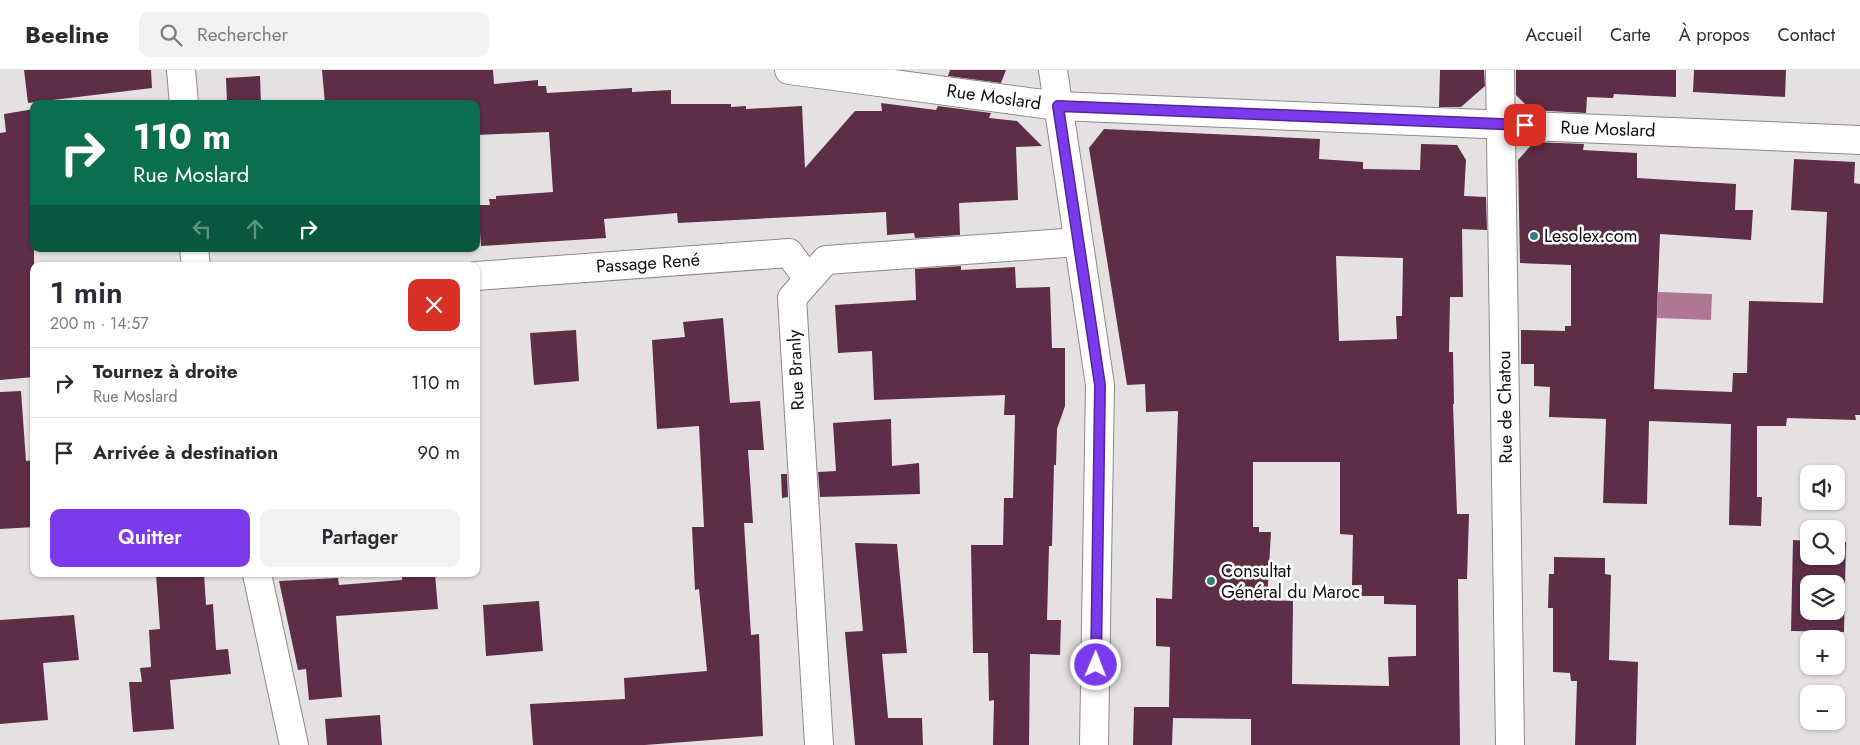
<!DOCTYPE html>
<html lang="fr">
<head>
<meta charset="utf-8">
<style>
  body { margin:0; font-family:Jost,sans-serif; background:#f2f2f3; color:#2b2b33; height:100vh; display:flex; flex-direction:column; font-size:19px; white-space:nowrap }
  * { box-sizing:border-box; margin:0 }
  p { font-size:16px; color:#7c7c81 }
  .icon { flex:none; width:28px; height:28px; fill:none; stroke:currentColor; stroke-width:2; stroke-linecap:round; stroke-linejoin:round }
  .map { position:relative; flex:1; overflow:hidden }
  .panel { position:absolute; left:30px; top:192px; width:450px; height:315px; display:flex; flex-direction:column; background:#fff; border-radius:10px; box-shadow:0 1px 4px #0004 }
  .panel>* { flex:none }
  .banner { position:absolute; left:30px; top:30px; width:450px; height:152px; border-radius:10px; box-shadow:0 1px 4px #0004; background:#0b6e4f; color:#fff; overflow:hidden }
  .fabs { position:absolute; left:1800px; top:395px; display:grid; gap:10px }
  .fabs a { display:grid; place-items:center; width:45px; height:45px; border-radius:10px; background:#fff; box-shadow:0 1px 4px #0004; font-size:25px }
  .pin { position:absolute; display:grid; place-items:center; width:42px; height:42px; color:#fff; margin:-21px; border-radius:10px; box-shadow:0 2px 8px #0006 }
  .me { position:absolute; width:55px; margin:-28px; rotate:1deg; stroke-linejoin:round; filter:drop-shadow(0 0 4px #0008) }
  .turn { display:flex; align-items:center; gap:18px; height:105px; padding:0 20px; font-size:22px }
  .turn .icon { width:65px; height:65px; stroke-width:2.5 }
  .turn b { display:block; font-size:35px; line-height:42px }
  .lanes { display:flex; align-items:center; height:48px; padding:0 20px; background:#0003; justify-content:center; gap:25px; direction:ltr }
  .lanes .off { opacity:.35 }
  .round { display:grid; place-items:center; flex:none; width:52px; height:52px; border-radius:10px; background:#f2f2f3 }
  .headline { display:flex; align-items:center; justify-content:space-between; height:85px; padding:0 20px }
  h1 { font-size:30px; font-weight:600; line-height:38px }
  .button { display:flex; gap:10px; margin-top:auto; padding:10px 20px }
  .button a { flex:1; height:58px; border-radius:10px; background:#7c3aed; color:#fff; font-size:20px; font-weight:600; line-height:58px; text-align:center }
  .button a+a { background:#f2f2f3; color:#2b2b33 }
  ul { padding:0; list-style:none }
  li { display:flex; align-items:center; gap:15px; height:70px; padding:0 20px; border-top:1px solid #e1e1e2 }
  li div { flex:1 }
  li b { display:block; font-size:19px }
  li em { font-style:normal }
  header { display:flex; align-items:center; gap:30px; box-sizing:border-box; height:70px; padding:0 25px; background:#fff; border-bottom:1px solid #e1e1e2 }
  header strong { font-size:24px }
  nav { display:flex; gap:28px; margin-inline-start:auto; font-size:18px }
  .search { width:350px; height:45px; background:#f2f2f3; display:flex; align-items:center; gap:12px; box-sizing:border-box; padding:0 18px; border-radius:10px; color:#7c7c81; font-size:19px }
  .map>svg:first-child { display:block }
  .water { fill:#af7791 }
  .building { fill:#5e2d46; fill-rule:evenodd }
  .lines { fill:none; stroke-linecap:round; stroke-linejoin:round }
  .minor-casing { stroke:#8d898b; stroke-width:30 }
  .minor { stroke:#fff; stroke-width:28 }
  .route-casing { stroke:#51269a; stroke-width:12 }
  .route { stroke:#7c3aed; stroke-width:9 }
  .poi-dot { fill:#347d80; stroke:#fff; stroke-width:2 }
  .labels { text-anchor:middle; stroke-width:5; stroke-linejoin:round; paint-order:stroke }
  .street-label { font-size:18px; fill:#111010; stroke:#fff }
  .poi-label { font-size:18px; fill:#111010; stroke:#fff; text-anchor:start }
</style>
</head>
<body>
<header>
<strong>Beeline</strong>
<div class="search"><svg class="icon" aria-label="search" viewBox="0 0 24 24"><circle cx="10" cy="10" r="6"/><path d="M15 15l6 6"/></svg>Rechercher</div>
<nav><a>Accueil</a><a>Carte</a><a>À propos</a><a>Contact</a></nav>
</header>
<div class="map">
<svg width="1860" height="675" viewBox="0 0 1860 675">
  <rect width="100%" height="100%" fill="#e5e1e3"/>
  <path class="water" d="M1658 222 1712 224 1711 250 1657 248Z"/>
  <g class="building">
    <path d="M24 0H151L152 18 28 33Z"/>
    <path d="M322 0H493L494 14 538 10V16H546L547 23 632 18V22L671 20V34H731V37L746 36V39L802 36 805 98 855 41H882L881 33 936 40 938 36 991 43 989 48 1017 51 1042 76 1016 77 1018 130 959 133 960 165 915 168 914 163 887 165 886 142 678 153 677 143 604 149 606 168 481 176 478 135H490L489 129H496V126L553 122 549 62 476 65V34H325Z"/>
    <path d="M950 0H1006L1001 13 948 6Z"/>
    <path d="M1440 0H1484L1485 16 1461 37H1439Z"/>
    <path d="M1516 0H1676V27L1614 24 1613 28 1587 27 1586 43 1531 40 1516 25Z"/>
    <path d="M1694 0H1786L1785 27 1693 22Z"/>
    <path d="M260 6 261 34H227L226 8Z"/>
    <path d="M34 39V307L0 310V63L6 62 4 44Z"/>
    <path d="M1104 59 1320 69 1319 89 1363 92V99L1420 100 1421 74 1457 75 1466 90 1464 126 1486 127 1487 160 1462 159 1463 227H1450L1449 282H1453L1454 334H1453L1457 444H1469L1467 509H1458L1460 675H1251V649L1173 648 1172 675H1133L1134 637H1169L1170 577 1156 576V528L1172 529 1178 341 1146 342 1145 314 1127 315 1089 78ZM1336 186 1403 188 1402 246H1396L1397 269 1339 271ZM1253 392H1340V464L1353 465 1352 515H1362L1361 526H1384V534L1416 535V586L1388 587 1389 616 1292 614 1293 531 1267 530 1271 462H1259V457H1253Z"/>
    <path d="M1534 72 1584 74 1583 80 1637 83V108L1736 114 1735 140H1753L1751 170 1660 164 1654 319 1732 322 1733 303H1747L1749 231 1823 233 1827 142 1791 140 1794 89 1855 92 1854 113 1860 114V345H1855L1856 350 1787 348 1786 356H1757V427H1762L1761 456 1729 455 1731 354 1649 351 1647 434 1603 433 1606 349 1549 347 1550 317 1534 316V294H1521V260L1565 261V256H1571V195L1520 193 1518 90Z"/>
    <path d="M961 196V200L1015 197 1016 218 1050 217 1052 278H1065V336L1057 359 1056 395H1054L1052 476H1049L1047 550H1061L1060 585 1030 584 1029 675H993L994 630 989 631 988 583H973L971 475H1003L1004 428H1013L1015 345H1004L1005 325 874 330 872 281 838 283 835 235 916 230 915 199Z"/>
    <path d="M723 248 730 333 760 331 764 380H748L753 453H744L751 565 759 564 763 666 645 675H533L530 634 625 629 624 608 707 601 699 519 695 520 692 457H704L699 356 657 359 652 270 685 267 683 252Z"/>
    <path d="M576 260 579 311 534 315 530 263Z"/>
    <path d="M21 321 26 391 34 390V457L0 459V322Z"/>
    <path d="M891 349 892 396 919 393 920 424 820 427 818 402 836 401 833 353Z"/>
    <path d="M781 404H787L788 427 782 428Z"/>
    <path d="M1793 470 1809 471V486H1836V472H1846L1844 562 1791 561ZM1809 514H1836V541H1809Z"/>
    <path d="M855 473 897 474 907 583 882 584 888 648H922L923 675H855L845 562 863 561Z"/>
    <path d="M1554 487 1605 488V504L1611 505 1609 590 1638 592 1636 675H1575L1577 611H1571L1570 603 1553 602V538H1548L1549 504H1554Z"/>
    <path d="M156 504H204L206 535 213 534 216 580 228 579 231 604 170 610 174 659 133 662 129 612H142L140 598 151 597 149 560 160 559Z"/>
    <path d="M402 504H435L438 539 336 546 342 627 309 630 306 599 298 600 279 511 338 508 339 515 402 510Z"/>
    <path d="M539 531 543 581 486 586 483 535Z"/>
    <path d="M74 545 79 590 43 593 48 650 0 654V550Z"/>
    <path d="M380 645 382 675H327L325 649Z"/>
  </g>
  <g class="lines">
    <defs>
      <g id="minor">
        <path d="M181 0 184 34"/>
        <path d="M789 0 1058 36 1860 70"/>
        <path d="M1053 0 1100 315 1094 675"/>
        <path d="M1500 0 1510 675"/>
        <path d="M194 179 196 196"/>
        <path d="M476 206 789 183 808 209"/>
        <path d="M257 504 294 675"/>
        <path d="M819 675 792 228 826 190 1078 172"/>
      </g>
    </defs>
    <use href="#minor" class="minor-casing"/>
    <use href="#minor" class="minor"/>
  </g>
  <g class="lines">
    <defs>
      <path id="route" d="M1096 595 1100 315 1058 36 1525 55"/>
    </defs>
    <use href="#route" class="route-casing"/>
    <use href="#route" class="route"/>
  </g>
  <g class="poi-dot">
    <circle cx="1534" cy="166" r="5"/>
    <circle cx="1211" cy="511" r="5"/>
  </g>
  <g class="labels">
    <g class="street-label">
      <text transform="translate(994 27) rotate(8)" y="6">Rue Moslard</text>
      <text transform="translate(1608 59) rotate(2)" y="6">Rue Moslard</text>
      <text transform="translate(648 193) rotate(-4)" y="6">Passage René</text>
      <text transform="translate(796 300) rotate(-93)" y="6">Rue Branly</text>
      <text transform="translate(1505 337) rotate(-91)" y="6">Rue de Chatou</text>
    </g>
    <g class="poi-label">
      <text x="1544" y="172">Lesolex.com</text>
      <text x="1221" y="507">Consultat<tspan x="1221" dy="21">Général du Maroc</tspan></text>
    </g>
  </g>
</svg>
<div class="fabs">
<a><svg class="icon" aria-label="sound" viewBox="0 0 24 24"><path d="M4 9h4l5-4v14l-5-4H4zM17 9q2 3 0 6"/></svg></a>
<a><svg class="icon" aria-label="search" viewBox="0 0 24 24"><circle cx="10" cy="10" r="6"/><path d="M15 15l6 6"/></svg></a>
<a><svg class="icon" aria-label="layers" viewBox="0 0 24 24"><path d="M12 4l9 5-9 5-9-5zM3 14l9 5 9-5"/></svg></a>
<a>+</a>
<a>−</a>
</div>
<div class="pin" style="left:1525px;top:55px;background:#d93025"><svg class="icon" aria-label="arrive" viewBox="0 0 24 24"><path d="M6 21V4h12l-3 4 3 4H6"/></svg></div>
<svg class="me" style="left:1096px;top:595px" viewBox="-20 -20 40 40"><circle r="17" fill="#7c3aed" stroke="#fff" stroke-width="3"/><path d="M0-11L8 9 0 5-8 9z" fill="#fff"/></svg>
<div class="banner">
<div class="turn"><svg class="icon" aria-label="right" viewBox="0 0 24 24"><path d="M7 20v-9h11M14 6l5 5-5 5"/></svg><div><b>110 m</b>Rue Moslard</div></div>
<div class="lanes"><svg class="icon off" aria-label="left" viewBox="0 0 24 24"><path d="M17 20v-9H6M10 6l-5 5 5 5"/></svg><svg class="icon off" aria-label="ahead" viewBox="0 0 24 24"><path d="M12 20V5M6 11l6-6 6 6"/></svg><svg class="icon" aria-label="right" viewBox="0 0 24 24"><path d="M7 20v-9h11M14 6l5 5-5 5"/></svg></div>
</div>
<section class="panel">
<div class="headline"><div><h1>1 min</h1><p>200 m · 14:57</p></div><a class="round" style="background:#d93025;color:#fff"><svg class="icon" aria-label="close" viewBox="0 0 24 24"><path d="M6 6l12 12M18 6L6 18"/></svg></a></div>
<ul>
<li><svg class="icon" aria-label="right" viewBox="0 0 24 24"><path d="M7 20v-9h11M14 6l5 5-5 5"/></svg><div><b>Tournez à droite</b><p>Rue Moslard</p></div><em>110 m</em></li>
<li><svg class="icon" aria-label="arrive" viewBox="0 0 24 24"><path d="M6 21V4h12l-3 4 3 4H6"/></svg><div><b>Arrivée à destination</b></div><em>90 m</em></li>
</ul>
<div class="button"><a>Quitter</a><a>Partager</a></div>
</section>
</div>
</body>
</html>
